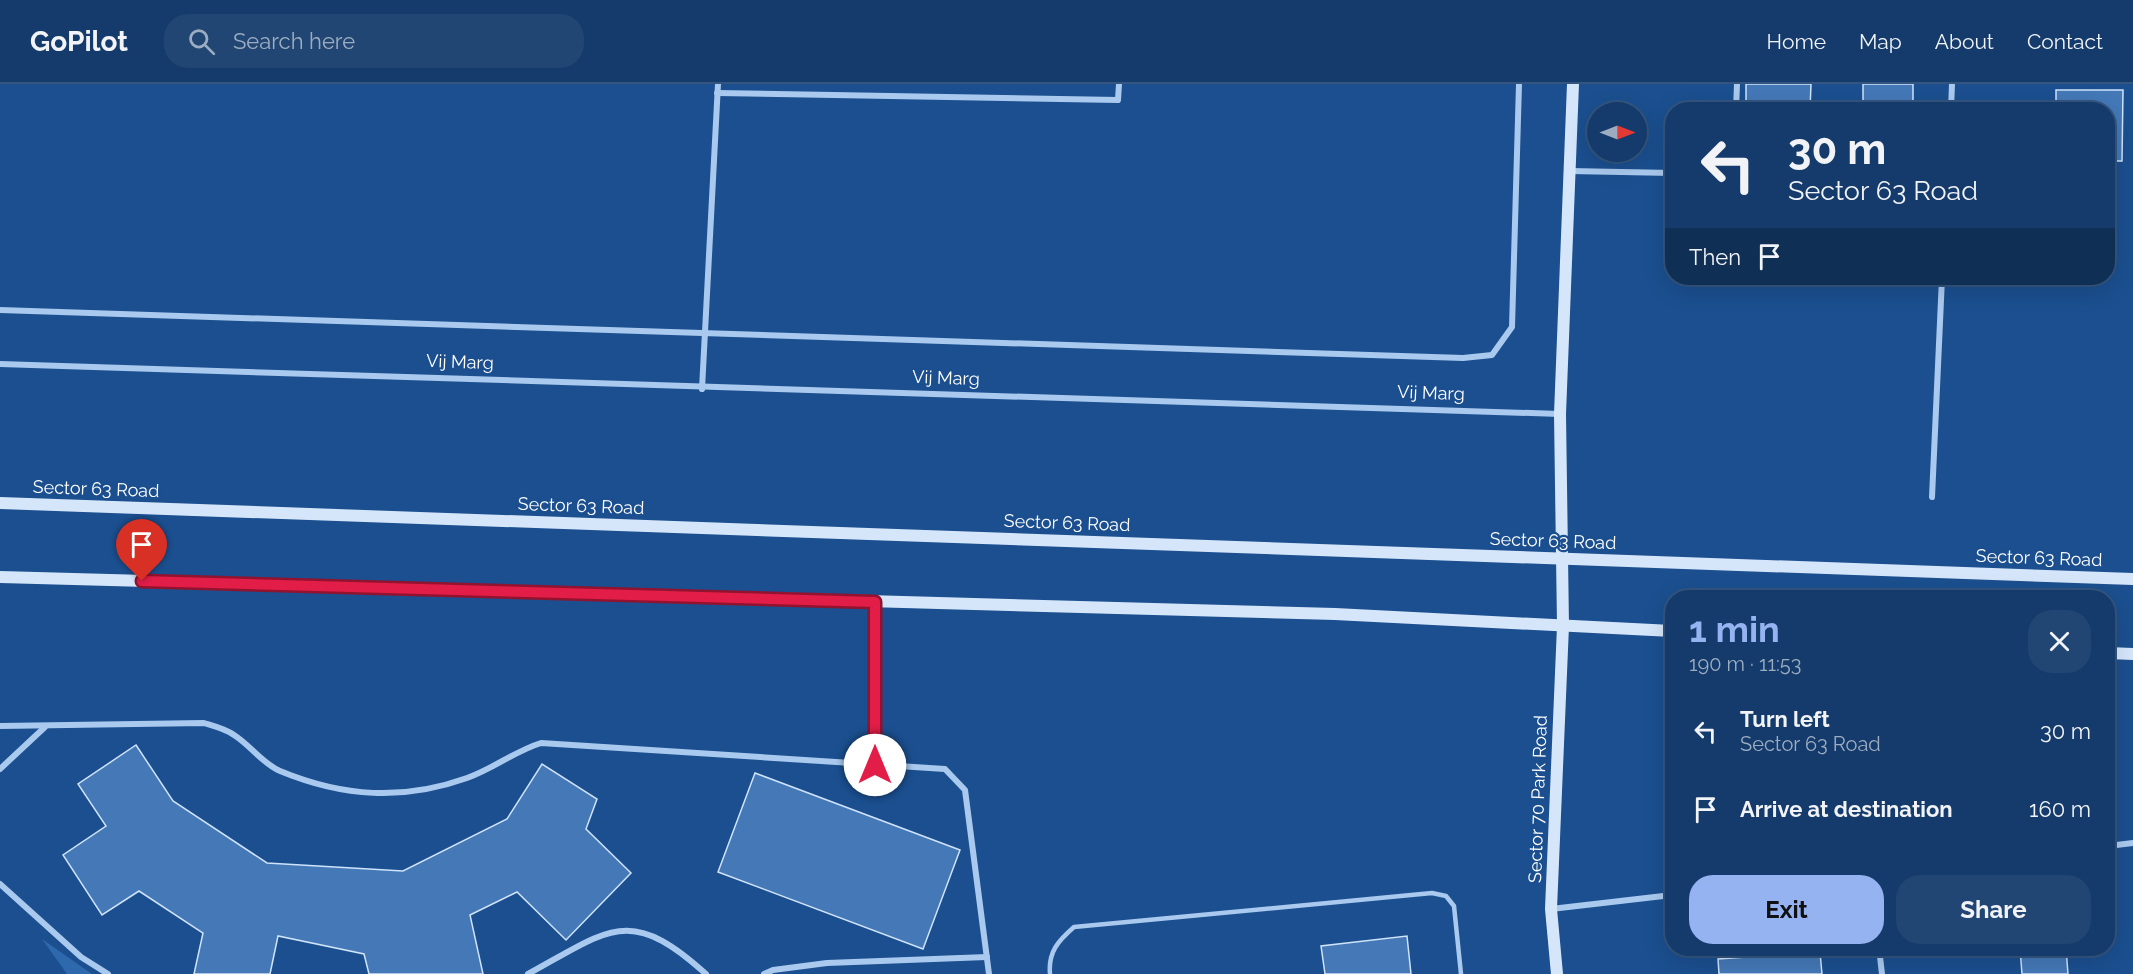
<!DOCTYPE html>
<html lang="en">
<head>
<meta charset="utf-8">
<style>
  body { margin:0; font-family:Raleway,sans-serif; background:#214673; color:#f1f3f6; height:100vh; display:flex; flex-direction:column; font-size:22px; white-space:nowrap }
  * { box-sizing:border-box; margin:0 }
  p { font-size:20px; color:#9dadc1 }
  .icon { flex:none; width:33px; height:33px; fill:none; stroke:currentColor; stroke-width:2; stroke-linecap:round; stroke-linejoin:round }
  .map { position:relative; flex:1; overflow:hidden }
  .details { position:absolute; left:1665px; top:506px; width:450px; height:366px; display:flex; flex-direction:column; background:#143b6b; border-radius:24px; box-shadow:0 6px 24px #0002,0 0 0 2px #33557e }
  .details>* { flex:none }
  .top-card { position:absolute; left:1665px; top:18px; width:450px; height:183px; border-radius:24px; box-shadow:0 6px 24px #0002,0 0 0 2px #33557e; background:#143b6b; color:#f1f3f6; overflow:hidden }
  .needle { width:39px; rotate:90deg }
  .controls { position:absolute; left:1587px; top:18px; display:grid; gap:12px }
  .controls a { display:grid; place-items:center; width:60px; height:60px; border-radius:50%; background:#143b6b; box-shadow:0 6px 24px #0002,0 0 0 2px #33557e; font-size:30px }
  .pin { position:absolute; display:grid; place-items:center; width:51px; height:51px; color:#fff; margin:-62px -26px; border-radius:50% 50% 50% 0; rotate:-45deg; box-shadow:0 0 6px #0007 }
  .pin .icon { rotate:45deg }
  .me { position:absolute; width:66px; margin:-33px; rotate:0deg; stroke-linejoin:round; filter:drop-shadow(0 0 4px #0008) }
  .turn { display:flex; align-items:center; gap:21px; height:126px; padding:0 24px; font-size:27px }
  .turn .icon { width:78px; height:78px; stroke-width:2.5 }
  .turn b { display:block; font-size:42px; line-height:51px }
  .then { display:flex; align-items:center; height:57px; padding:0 24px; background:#0003; gap:12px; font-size:22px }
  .round { display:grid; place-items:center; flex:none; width:63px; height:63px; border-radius:24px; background:#214673 }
  .overview { display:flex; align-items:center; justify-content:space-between; height:102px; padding:0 24px }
  h1 { font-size:36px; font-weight:700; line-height:45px; color:#95b2f1 }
  .cta { display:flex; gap:12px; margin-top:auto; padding:12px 24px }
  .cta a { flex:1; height:69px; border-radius:24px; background:#95b2f1; color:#111; font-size:24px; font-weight:700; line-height:69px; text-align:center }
  .cta a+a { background:#214673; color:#f1f3f6 }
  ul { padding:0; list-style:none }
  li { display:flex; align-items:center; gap:18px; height:78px; padding:0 24px }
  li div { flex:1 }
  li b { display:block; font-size:22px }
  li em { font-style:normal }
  header { display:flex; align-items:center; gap:36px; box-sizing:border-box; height:84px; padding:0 30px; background:#143b6b; border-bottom:2px solid #33557e }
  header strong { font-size:28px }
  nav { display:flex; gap:33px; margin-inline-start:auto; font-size:21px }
  .search { width:420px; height:54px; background:#214673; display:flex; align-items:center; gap:15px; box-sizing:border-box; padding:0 21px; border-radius:24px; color:#9dadc1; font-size:22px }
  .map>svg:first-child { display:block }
  .green { fill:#2e69ad }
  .building { fill:#4478b7; stroke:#cfe3fa; stroke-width:1.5 }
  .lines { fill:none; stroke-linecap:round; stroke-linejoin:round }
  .lane { stroke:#a9c9ee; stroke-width:4.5 }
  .street { stroke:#a9c9ee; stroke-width:6 }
  .secondary { stroke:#d6e6fa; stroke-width:12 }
  .route-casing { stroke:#92132f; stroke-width:15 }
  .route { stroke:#e11d48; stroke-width:10 }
  .labels { text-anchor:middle; stroke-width:4.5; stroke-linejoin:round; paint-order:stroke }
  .street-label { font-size:18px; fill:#fff; stroke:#1b4f8f }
</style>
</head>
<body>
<header>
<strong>GoPilot</strong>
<div class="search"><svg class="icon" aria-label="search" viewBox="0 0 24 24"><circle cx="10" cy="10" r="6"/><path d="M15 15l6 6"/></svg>Search here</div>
<nav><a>Home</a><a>Map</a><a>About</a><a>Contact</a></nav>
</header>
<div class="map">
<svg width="2133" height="890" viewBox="0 0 2133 890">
  <rect width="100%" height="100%" fill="#1b4f8f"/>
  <path class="green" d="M42 855 92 890H67Z"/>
  <g class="building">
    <path d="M1746 0H1811L1810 26H1746Z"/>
    <rect x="1863" y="0" width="50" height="26"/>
    <path d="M2056 6H2123L2122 77H2108V26H2056Z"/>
    <path d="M136 661 173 717 267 779 403 787 507 735 542 680 597 715 586 745 631 789 566 856 517 808 470 831 483 890H369L364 870 278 852 270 890H194L203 849 139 807 102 831 63 771 106 742 78 700Z"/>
    <path d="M755 689 960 766 923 865 718 788Z"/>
    <path d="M1407 852 1411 890H1325L1321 862Z"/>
    <path d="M2020 864H2066L2068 890H2022Z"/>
    <path d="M1820 868 1822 890H1719L1718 875Z"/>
  </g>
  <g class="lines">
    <path class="lane" d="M1050 890C1048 868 1058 857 1074 843L1432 809 1446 812 1454 822 1461 890"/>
    <g class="street">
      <path d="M717 9 1118 16 1119 0"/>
      <path d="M1736 26 1737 0"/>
      <path d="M1951 26 1952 0"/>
      <path d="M1570 87 1672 89"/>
      <path d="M0 226 1463 274 1492 271 1512 243 1519 0"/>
      <path d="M0 280 1560 330"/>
      <path d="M702 305 718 0"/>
      <path d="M1932 413 1942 194"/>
      <path d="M875 518V681"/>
      <path d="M0 642 204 639C214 642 226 645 234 651 250 661 263 680 280 687 343 713 403 717 467 694 493 685 515 667 541 659L945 685 965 706 989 890"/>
      <path d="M0 685 45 643"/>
      <path d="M2108 762 2133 759"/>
      <path d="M0 800 81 873 108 890"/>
      <path d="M1551 825 1672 811"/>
      <path d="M1879 864 1882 890"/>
      <path d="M528 890C609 846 629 820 706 890"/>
      <path d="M764 890 773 886 827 879 987 873"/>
    </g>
    <g class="secondary">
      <path d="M0 419 2133 495"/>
      <path d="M0 493 1335 530 1672 547"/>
      <path d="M2108 569 2133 570"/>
      <path d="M1557 890 1551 825 1563 542 1560 330 1573 0"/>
    </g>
  </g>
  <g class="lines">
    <defs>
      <path id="route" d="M142 497 875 518V681"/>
    </defs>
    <use href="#route" class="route-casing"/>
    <use href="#route" class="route"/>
  </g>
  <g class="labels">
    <g class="street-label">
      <text transform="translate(460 278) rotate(2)" y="6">Vij Marg</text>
      <text transform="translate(946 294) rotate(2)" y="6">Vij Marg</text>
      <text transform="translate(1431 309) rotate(2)" y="6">Vij Marg</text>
      <text transform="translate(96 405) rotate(2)" y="6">Sector 63 Road</text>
      <text transform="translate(581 422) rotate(2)" y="6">Sector 63 Road</text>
      <text transform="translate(1067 439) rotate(2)" y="6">Sector 63 Road</text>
      <text transform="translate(1553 457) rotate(2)" y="6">Sector 63 Road</text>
      <text transform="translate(2039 474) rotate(2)" y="6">Sector 63 Road</text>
      <text transform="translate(1538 715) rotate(-88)" y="6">Sector 70 Park Road</text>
    </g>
  </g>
</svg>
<div class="controls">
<a><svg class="needle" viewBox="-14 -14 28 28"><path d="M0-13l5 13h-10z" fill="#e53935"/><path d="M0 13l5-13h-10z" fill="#9dadc1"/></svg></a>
</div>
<div class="pin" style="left:142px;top:497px;background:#d93025"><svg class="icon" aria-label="arrive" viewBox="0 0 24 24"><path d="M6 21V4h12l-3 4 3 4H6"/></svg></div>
<svg class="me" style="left:875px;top:681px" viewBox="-20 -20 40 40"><circle r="19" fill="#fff"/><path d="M0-13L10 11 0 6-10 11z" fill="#e11d48"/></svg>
<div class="top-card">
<div class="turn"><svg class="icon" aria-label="left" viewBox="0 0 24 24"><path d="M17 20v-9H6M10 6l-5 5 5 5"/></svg><div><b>30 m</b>Sector 63 Road</div></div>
<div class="then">Then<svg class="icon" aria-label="arrive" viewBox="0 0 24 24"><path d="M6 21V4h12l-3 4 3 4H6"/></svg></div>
</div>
<section class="details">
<div class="overview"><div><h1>1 min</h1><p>190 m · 11:53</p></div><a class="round"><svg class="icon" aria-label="close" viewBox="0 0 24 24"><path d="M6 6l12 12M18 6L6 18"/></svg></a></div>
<ul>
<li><svg class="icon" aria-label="left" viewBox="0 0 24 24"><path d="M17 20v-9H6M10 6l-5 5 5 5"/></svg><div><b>Turn left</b><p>Sector 63 Road</p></div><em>30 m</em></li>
<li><svg class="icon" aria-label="arrive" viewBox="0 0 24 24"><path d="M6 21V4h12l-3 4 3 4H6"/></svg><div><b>Arrive at destination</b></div><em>160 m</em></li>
</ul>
<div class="cta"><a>Exit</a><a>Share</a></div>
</section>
</div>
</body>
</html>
